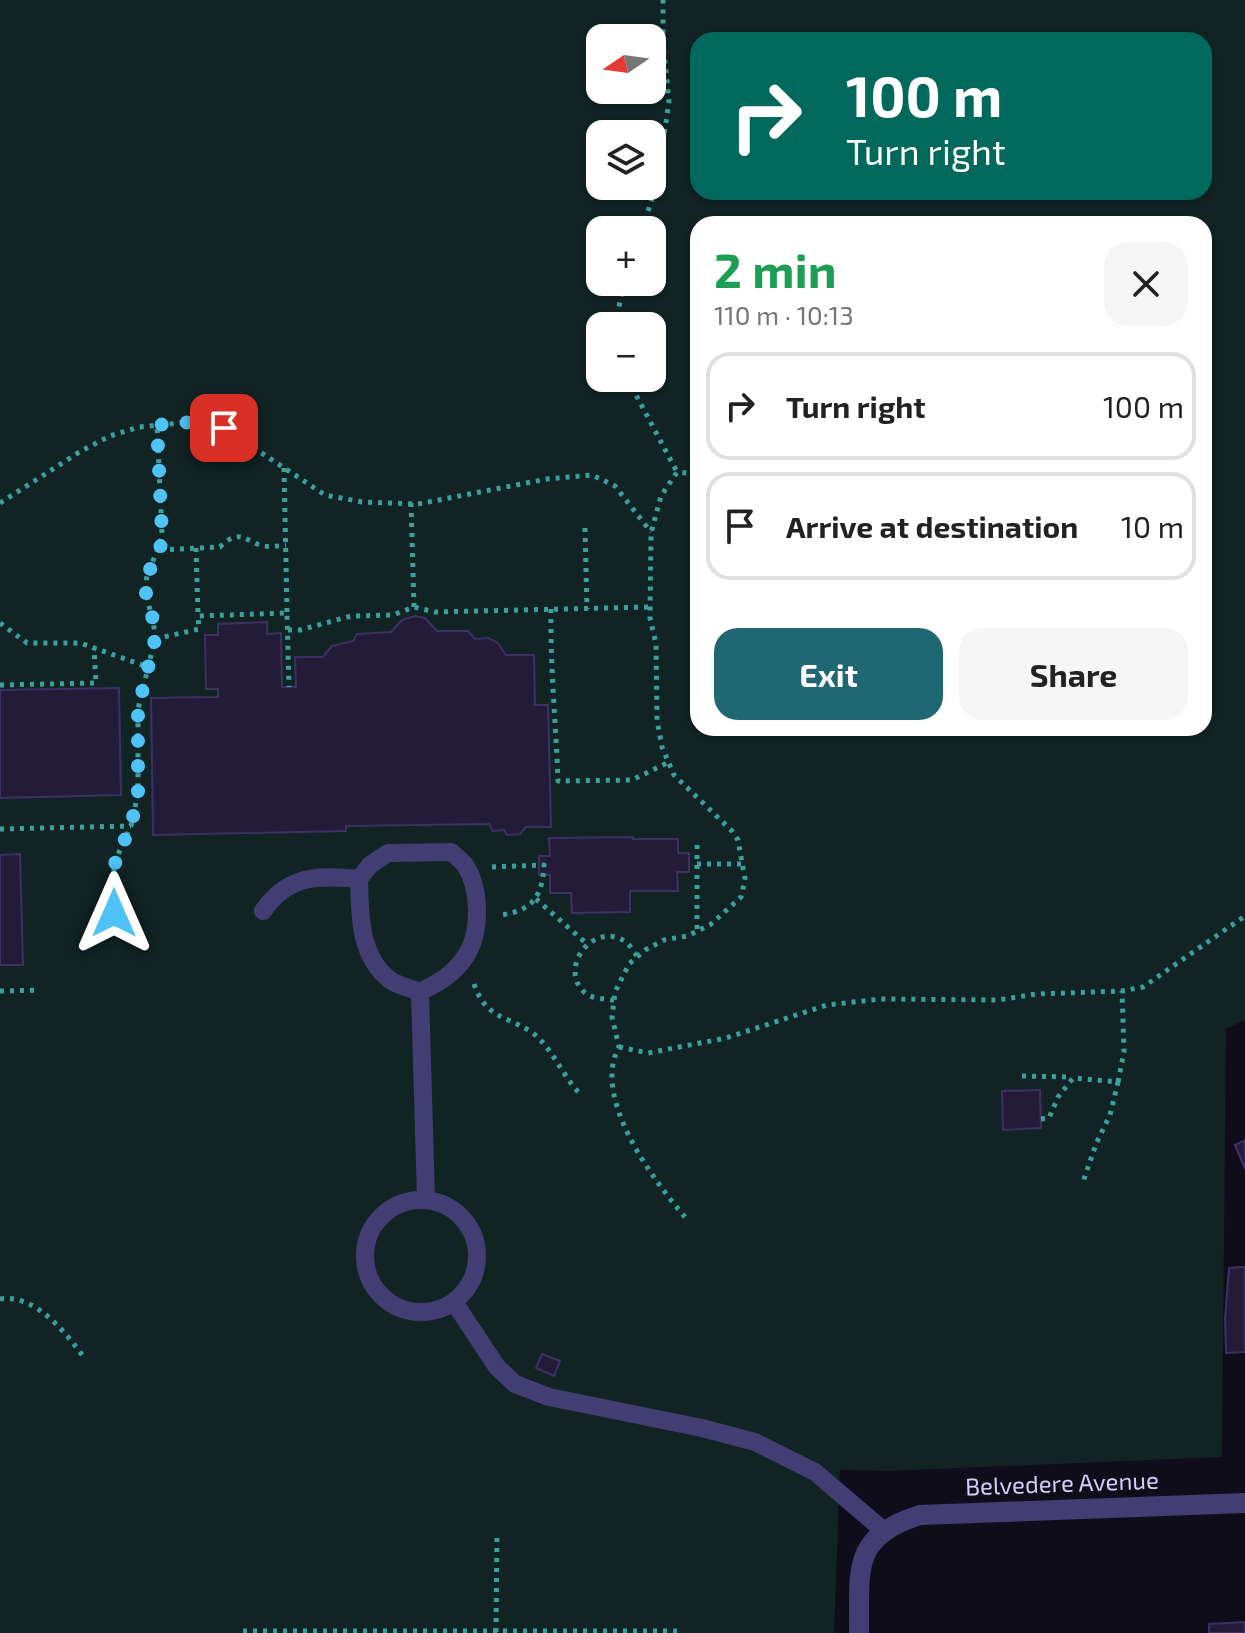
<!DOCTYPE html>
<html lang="en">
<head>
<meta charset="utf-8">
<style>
  body { margin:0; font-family:"Exo 2",sans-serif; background:#f6f6f6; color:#222; height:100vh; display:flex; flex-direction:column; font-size:30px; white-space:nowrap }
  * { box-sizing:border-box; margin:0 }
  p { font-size:26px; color:#767676 }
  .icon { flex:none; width:44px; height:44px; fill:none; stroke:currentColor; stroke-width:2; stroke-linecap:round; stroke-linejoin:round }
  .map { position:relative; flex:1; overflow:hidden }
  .sheet { position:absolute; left:690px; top:216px; width:522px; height:520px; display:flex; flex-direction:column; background:#fff; border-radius:24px; box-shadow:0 2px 6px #0004 }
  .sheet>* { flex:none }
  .top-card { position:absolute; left:690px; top:32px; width:522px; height:168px; border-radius:24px; box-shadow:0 2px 6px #0004; background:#00695c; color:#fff; overflow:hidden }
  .needle { width:52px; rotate:257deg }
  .fabs { position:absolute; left:586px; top:24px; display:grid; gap:16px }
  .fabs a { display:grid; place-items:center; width:80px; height:80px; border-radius:16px; background:#fff; box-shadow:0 2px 6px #0004; font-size:40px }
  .pin { position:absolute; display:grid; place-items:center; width:68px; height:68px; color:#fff; margin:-34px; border-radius:16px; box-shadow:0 4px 12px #0006 }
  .me { position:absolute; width:88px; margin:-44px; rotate:0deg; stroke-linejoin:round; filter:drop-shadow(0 0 6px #0008) }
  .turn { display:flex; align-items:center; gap:28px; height:168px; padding:0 24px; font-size:36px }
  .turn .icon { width:104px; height:104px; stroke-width:2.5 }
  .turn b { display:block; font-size:56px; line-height:68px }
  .round { display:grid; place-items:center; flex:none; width:84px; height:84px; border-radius:24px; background:#f6f6f6 }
  .overview { display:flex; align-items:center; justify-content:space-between; height:136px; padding:0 24px }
  h1 { font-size:48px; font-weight:700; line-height:60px; color:#1e9e55 }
  .button { display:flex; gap:16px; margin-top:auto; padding:16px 24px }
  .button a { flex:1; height:92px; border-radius:24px; background:#1f6773; color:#fff; font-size:32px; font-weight:700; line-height:92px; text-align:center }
  .button a+a { background:#f6f6f6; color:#222 }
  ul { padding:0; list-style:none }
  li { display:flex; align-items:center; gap:24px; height:108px; margin:0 16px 12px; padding:0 8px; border:4px solid #e0e0e0; border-radius:24px }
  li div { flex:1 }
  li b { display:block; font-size:30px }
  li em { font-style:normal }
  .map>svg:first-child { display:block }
  .green { fill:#112323; fill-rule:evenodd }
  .building { fill:#231c39; stroke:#3d3062; stroke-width:2 }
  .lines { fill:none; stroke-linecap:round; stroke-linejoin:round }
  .path { stroke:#3b9f9d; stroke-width:5; stroke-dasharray:4 6; stroke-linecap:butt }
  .service { stroke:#423e74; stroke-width:18 }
  .minor { stroke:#423e74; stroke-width:20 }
  .route { stroke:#4fc3f7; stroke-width:14; stroke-dasharray:0 25.2 }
  .labels { text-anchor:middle; stroke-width:6; stroke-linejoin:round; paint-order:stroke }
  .street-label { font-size:24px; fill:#d4cdf9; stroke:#100d1a }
</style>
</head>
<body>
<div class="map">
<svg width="1245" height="1633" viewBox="0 0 1245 1633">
  <rect width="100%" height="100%" fill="#100d1a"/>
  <path class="green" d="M0 0H1245V1020L1226 1029 1222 1457 890 1471 840 1470 834 1633H0ZM600 38H652V90H600ZM698 40H1204V192H698ZM600 134H652V186H600ZM698 224H1204V728H698ZM600 230H652V282H600ZM600 326H652V378H600Z"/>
  <g class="building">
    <path d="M415 616 425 618 437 631H468L475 639 488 638 497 642 506 655H534L535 705H548L551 827H526L520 834 507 835 504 830 493 831 489 824 346 826V831L153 835 151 698 218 697V689H206L205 635H218V624L267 622V634L281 633 282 687H296L295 657H323L332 646 353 641 357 634 391 632 402 620Z"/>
    <path d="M119 688 121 795 0 798V690Z"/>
    <path d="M633 837V839H678V853H689V872H677L678 891H630V912L572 913 571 893H550V875H539V856H550L549 838Z"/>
    <path d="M20 854 23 965H0V855Z"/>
    <path d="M1040 1090 1041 1128 1003 1130 1002 1091Z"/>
    <path d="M1245 1140V1169L1235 1145Z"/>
    <path d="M1245 1267V1352L1226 1353 1225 1319 1229 1268Z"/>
    <path d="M542 1354 560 1361 554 1376 536 1368Z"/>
    <path d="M1245 1622V1633H1209V1624Z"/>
  </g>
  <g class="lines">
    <g class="path">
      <path d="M642 230 657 183 669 102 663 41V0"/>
      <path d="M615 326 624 282"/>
      <path d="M627 378 677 472"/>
      <path d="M284 468 287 613"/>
      <path d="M0 503 81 451 110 436 139 427 192 422 224 428 325 495 362 502 418 504 547 479 592 475 615 486 651 532"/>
      <path d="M411 503 414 607"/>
      <path d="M585 528 587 609"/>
      <path d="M196 548 198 616"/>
      <path d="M160 550 220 547C241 526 246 543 264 546 270 547 279 546 286 545"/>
      <path d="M551 609C550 667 556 723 558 781L632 780 669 762"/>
      <path d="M0 623 27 643H80L148 667"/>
      <path d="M288 630H300L351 616 393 615 414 607 435 612 650 607"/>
      <path d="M155 639 199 629 198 616 287 613 289 687"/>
      <path d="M0 685 96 683 94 648"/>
      <path d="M0 829 131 826"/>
      <path d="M697 845V931"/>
      <path d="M697 864H742"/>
      <path d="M492 867 544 865C542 896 534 910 501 915"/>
      <path d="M536 899 586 943"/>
      <path d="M114 913 113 876 116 859 131 826 138 793V709L155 639C155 619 145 602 146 582 147 568 160 551 162 534L157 425"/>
      <path d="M474 984C486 1018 504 1015 530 1031 552 1046 562 1076 581 1095"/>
      <path d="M0 991 39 990"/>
      <path d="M614 1000C605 999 591 999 584 992 558 967 594 920 626 942 630 945 634 952 637 956"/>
      <path d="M619 1047 648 1053 726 1038 827 1005 881 999 998 1000 1036 994 1122 991 1143 987 1245 916"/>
      <path d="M1022 1076 1072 1077"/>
      <path d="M1118 1082 1124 1052 1122 991"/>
      <path d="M1041 1119 1049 1118 1058 1097 1073 1078 1118 1082 1110 1115 1096 1144 1083 1182"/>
      <path d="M685 1217C653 1180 591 1097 619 1047L612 1017 615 992 629 964 645 950 664 940 687 936 710 925 741 897 745 879 738 840 732 831 674 775 662 747 657 720 656 644 650 618 651 533 661 496 677 472 698 474"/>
      <path d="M0 1299C35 1293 67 1334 85 1359"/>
      <path d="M243 1631H677"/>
      <path d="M496 1632 497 1533"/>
    </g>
    <g class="service">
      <path d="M451 852C456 856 462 861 465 865 481 889 481 934 465 957 453 975 438 983 420 992 411 988 398 986 390 980 359 956 360 915 359 879L370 865 388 853Z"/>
      <path d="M263 911C288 875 317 875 359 879"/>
      <path d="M420 992 426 1199"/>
      <circle cx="421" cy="1256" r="56"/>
      <path d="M454 1302 497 1367 515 1384 549 1397 702 1428 755 1442 815 1472 883 1530"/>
    </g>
    <path class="minor" d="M859 1633C860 1571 850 1537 920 1515L1245 1503"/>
  </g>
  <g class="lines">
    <path class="route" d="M114 913 113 876 116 859 131 826 138 793V709L155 639V626L146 597V577L160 550 162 534 157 425 192 422 224 428"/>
  </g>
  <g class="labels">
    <g class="street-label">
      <text transform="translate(1062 1484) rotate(-2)" y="8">Belvedere Avenue</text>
    </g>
  </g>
</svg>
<div class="fabs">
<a><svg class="needle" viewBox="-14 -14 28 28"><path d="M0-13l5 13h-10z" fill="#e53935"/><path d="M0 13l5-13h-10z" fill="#767676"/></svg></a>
<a><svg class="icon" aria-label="layers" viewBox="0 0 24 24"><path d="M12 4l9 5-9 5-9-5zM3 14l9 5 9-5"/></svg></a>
<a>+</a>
<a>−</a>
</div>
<div class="pin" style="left:224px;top:428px;background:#d93025"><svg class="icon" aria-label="arrive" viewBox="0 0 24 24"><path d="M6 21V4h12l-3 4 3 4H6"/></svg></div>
<svg class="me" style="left:114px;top:913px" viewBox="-20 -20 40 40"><path d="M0-17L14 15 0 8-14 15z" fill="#4fc3f7" stroke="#fff" stroke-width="4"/></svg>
<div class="top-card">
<div class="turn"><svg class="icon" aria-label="right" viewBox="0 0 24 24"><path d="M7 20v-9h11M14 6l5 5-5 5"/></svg><div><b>100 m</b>Turn right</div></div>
</div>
<section class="sheet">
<div class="overview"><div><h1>2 min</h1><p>110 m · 10:13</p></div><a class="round"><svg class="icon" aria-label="close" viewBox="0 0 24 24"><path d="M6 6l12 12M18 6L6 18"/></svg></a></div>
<ul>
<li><svg class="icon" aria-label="right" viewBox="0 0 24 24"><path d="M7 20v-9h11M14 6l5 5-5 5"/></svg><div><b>Turn right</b></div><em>100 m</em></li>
<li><svg class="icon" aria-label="arrive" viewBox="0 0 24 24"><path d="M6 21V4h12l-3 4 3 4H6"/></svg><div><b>Arrive at destination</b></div><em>10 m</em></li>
</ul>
<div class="button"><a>Exit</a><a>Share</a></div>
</section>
</div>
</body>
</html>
